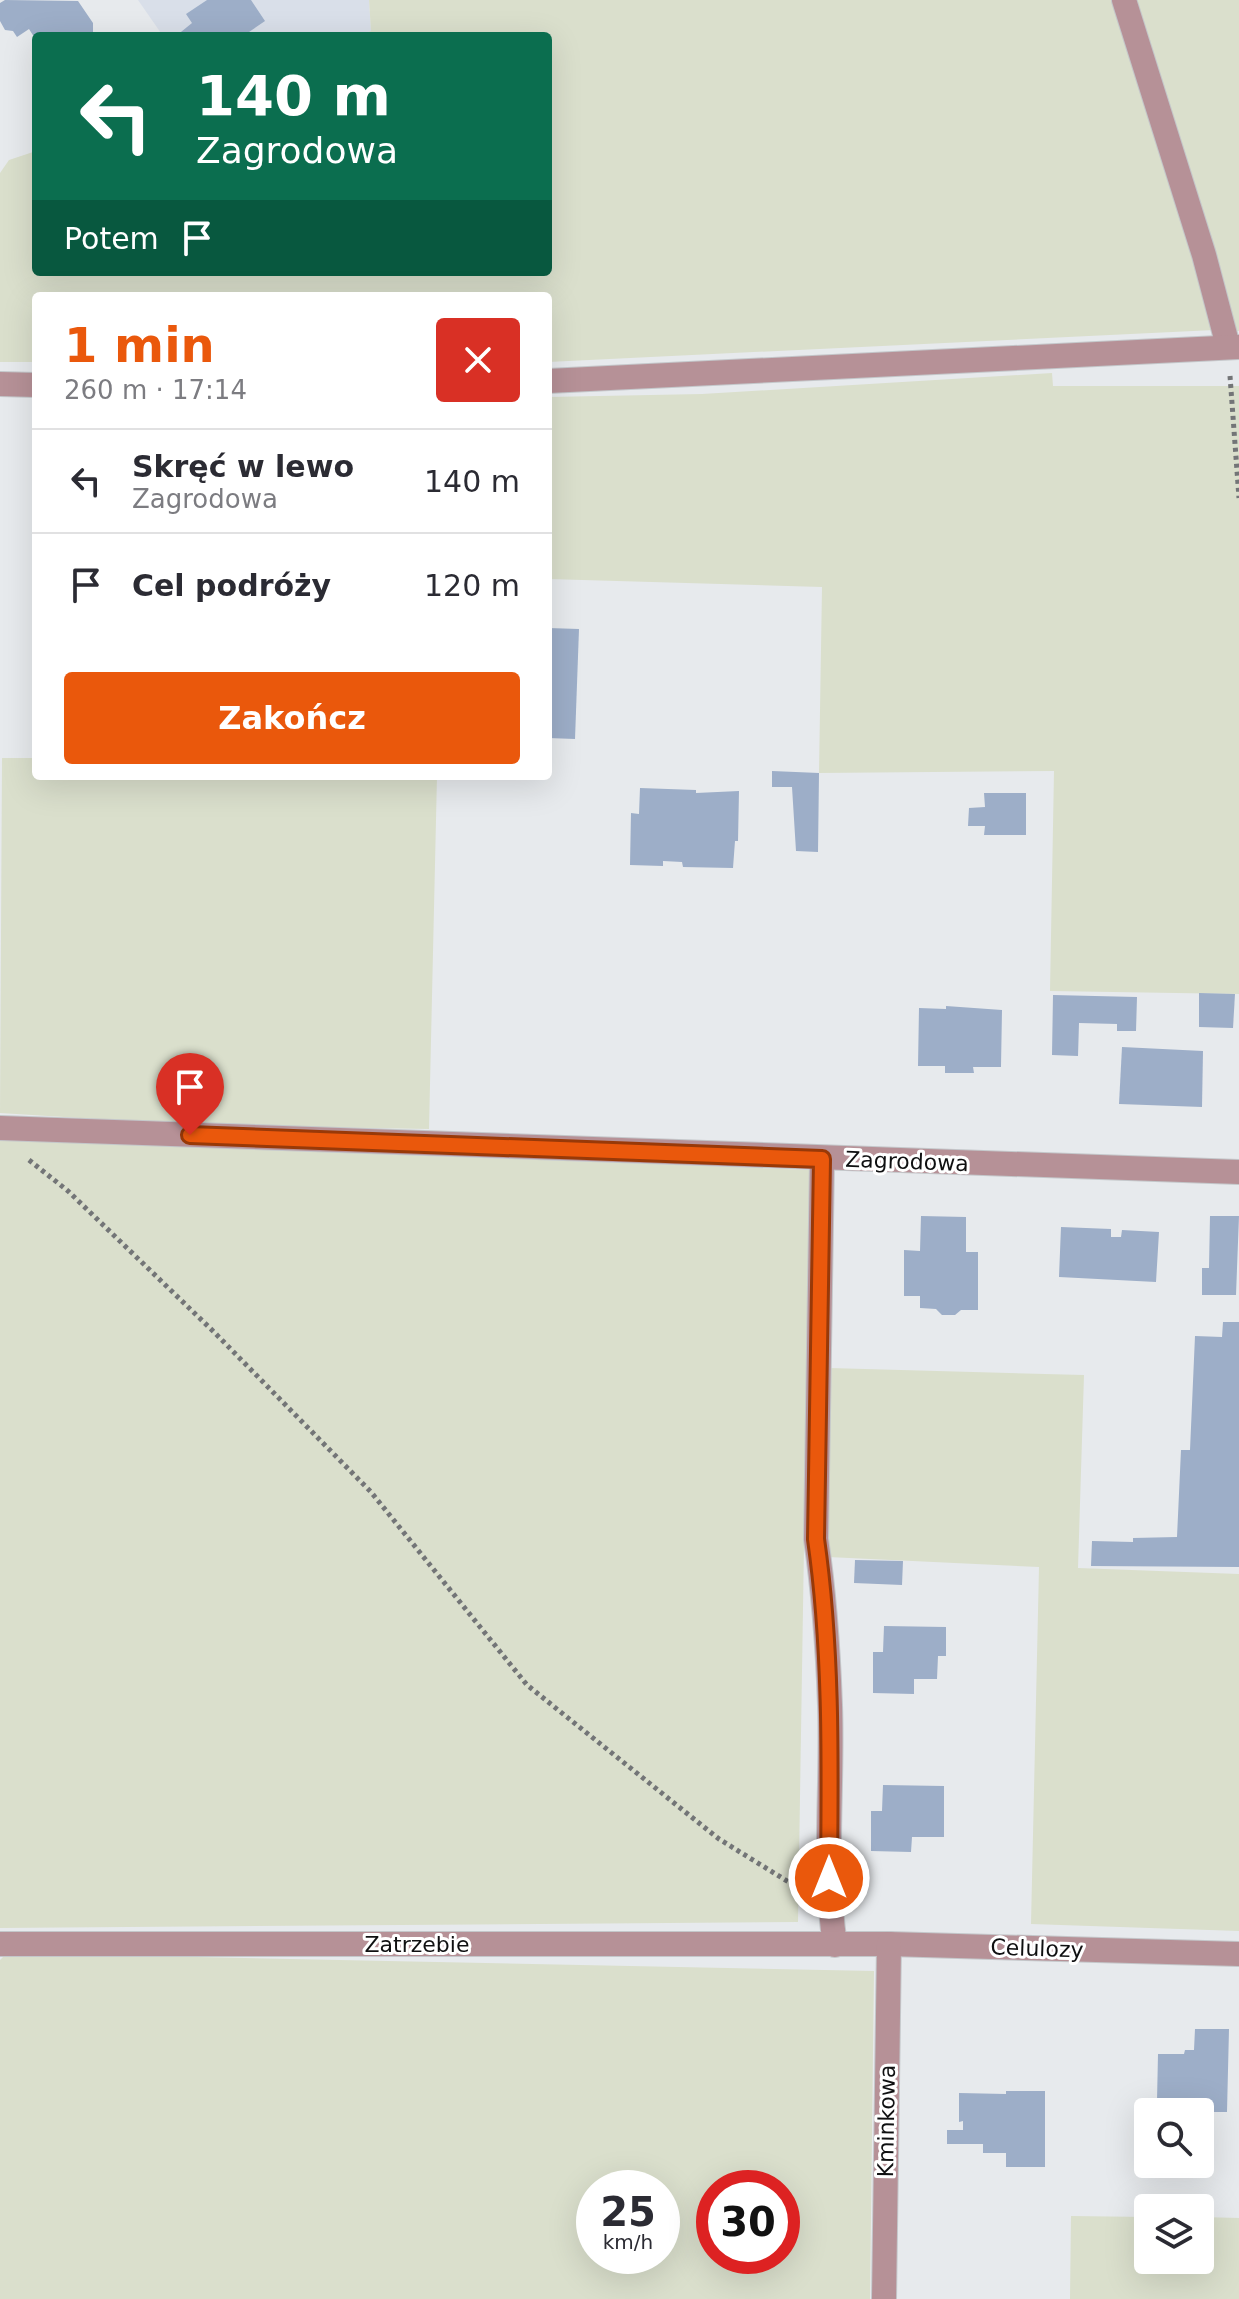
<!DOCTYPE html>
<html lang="pl">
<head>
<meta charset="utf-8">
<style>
  body { margin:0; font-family:"DejaVu Sans",sans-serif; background:#f2f2f3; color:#2b2b33; height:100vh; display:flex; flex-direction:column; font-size:30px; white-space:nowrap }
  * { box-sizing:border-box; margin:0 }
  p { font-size:26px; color:#7c7c81 }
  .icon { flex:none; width:44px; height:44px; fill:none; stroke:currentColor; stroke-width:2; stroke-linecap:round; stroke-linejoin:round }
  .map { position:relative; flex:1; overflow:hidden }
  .sheet { position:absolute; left:32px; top:292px; width:520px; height:488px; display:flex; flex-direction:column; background:#fff; border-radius:8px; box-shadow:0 8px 32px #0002 }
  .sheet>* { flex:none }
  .banner { position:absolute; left:32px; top:32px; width:520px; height:244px; border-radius:8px; box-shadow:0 8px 32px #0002; background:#0b6e4f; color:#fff; overflow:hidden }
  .fabs { position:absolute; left:1134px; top:2098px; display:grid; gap:16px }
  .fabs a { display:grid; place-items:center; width:80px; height:80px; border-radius:8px; background:#fff; box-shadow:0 8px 32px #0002; font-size:40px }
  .speed { position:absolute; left:576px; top:2170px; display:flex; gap:16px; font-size:40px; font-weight:700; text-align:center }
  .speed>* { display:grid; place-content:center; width:104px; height:104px; border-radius:50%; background:#fff; box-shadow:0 8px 32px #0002; line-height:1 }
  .speed small { font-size:20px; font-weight:400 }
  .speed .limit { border:12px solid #d22; background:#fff; color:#111 }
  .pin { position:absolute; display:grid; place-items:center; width:68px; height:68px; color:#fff; margin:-82px -34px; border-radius:50% 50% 50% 0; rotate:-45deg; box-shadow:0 0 8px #0007 }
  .pin .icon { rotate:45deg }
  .me { position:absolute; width:88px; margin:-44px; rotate:0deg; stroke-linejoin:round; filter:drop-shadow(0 0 6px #0008) }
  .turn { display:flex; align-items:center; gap:28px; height:168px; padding:0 32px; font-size:36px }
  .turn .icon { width:104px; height:104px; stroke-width:2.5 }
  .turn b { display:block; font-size:56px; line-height:68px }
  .then { display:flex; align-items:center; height:76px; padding:0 32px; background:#0003; gap:16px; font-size:30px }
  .round { display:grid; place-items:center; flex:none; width:84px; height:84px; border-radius:8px; background:#f2f2f3 }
  .summary { display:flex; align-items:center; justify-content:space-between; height:136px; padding:0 32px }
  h1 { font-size:48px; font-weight:700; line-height:60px; color:#ea580c }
  .action { display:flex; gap:16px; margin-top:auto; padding:16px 32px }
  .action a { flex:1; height:92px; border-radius:8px; background:#ea580c; color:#fff; font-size:32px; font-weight:700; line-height:92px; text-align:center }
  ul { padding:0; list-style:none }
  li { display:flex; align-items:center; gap:24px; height:104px; padding:0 32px; border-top:2px solid #e1e1e2 }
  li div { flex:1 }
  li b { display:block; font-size:30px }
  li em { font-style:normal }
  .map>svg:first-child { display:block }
  .built { fill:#d9dfe9 }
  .green { fill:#dadfcc; fill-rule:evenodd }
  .building { fill:#9daec8 }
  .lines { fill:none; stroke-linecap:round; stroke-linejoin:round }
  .minor-casing { stroke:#c4c7ca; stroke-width:26 }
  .path { stroke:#737577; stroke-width:5; stroke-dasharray:4 4; stroke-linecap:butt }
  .minor { stroke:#b69197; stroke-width:24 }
  .route-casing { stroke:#983908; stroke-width:20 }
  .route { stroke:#ea580c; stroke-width:14 }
  .labels { text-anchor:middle; stroke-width:6; stroke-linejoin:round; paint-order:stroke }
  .street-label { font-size:22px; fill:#0f1011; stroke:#fff }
</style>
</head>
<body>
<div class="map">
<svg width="1239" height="2299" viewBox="0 0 1239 2299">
  <rect width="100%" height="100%" fill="#e7eaed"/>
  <path class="built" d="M138 0H369L371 31 358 36H163Z"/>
  <g class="green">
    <path d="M369 0H1118L1214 330 548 362V296H36V362H0V173L9 160 36 151V272H548V36H358L371 31Z"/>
    <path d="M1130 0H1239V331H1232Z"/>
    <path d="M1052 373 1053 386H1239V994L1050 991 1054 771 819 773 822 587 548 579V397L702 394Z"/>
    <path d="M2 758H36V776H437L429 1129 193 1125 0 1113Z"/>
    <path d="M0 1140 810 1170 798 1922 0 1928Z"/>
    <path d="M829 1368 1084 1375 1078 1568 1239 1574V1931L1031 1924 1039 1567 828 1557Z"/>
    <path d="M7 1953 874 1971 870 2299H0V1960ZM594 2188H662V2256H594ZM714 2188H782V2256H714Z"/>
    <path d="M1071 2216 1148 2217V2260H1200V2217L1239 2218V2299H1070Z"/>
  </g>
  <g class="building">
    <path d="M5 0 78 1 93 23V36H36V40L29 29 17 37 13 31 5 30 0 21V3Z"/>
    <path d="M207 0H251L265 21 249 32 252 36H176L192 23 186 14Z"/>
    <path d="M548 628 579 629 575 739 548 738Z"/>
    <path d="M772 771 819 773 818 852 796 851 792 787H772Z"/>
    <path d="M640 788 696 790V793L739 791 738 841H735L733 868 683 867 682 862 663 861V866L630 865 631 813 639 814Z"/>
    <path d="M984 793H1026V835H984L985 826H968L969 808 985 807Z"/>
    <path d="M1199 993 1235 994 1233 1028 1199 1027Z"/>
    <path d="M1053 995 1137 997 1136 1031H1117V1024L1079 1023 1078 1056 1052 1055Z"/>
    <path d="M946 1006 1002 1010 1001 1067H973L974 1073H945V1066H918L919 1008 946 1009Z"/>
    <path d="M1122 1047 1203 1051 1202 1107 1119 1104Z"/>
    <path d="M921 1216 966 1217V1252H978V1310H961L955 1315H942L936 1309 920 1308V1296H904V1250L920 1251Z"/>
    <path d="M1210 1216H1239L1236 1295H1202V1268H1209Z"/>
    <path d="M1061 1227 1111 1229V1237H1121L1122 1230 1159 1232 1156 1282 1059 1277Z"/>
    <path d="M1223 1322H1239V1567L1091 1566 1092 1541 1133 1542V1538L1177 1537 1181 1450H1190L1195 1336 1222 1337Z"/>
    <path d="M855 1560 903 1561 902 1585 854 1583Z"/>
    <path d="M884 1626 946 1627V1656H938L937 1679H914V1694L873 1693V1652H883Z"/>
    <path d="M883 1785 944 1786V1837H912L911 1852 871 1851V1811H882Z"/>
    <path d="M1195 2029H1229L1227 2112H1184V2101H1157L1158 2054H1184L1185 2050H1194Z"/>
    <path d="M1006 2091H1045V2167H1006V2153H983V2144H947V2130H963V2121L959 2122V2093L1006 2094Z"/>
  </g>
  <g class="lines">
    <defs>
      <g id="minor">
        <path d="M1124 0 1204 255 1228 346"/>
        <path d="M548 381 1239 347"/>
        <path d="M0 384 36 385"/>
        <path d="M0 1128 1239 1172"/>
        <path d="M822 1159 816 1539C824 1593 828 1649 830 1705 833 1785 823 1866 835 1945"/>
        <path d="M0 1944H889L1239 1954"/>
        <path d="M884 2299 889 1944"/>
      </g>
    </defs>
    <use href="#minor" class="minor-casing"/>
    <g class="path">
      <path d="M1230 376 1239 498"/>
      <path d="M29 1160 68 1191 214 1332 371 1492 527 1685 719 1839 800 1889"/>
    </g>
    <use href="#minor" class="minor"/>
  </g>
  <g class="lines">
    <defs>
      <path id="route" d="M190 1135 822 1159 816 1539C832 1651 830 1765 829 1878"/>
    </defs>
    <use href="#route" class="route-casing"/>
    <use href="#route" class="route"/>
  </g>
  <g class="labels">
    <g class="street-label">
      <text transform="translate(907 1161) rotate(2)" y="8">Zagrodowa</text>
      <text x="417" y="1952">Zatrzebie</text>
      <text transform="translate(1037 1948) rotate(2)" y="8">Celulozy</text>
      <text transform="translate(886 2121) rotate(-89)" y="8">Kminkowa</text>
    </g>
  </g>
</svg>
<div class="fabs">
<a><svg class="icon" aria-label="search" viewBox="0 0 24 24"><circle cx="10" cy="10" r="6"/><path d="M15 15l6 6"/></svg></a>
<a><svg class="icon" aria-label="layers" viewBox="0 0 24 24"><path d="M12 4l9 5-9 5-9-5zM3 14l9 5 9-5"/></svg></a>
</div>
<div class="speed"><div>25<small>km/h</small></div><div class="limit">30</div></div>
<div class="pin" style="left:190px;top:1135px;background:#d93025"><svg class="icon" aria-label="arrive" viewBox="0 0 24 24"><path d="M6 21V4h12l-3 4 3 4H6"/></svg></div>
<svg class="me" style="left:829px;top:1878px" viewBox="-20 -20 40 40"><circle r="17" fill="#ea580c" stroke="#fff" stroke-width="3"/><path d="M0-11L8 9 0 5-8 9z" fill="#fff"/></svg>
<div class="banner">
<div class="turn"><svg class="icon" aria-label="left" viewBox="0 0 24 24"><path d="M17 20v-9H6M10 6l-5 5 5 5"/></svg><div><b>140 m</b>Zagrodowa</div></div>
<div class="then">Potem<svg class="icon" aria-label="arrive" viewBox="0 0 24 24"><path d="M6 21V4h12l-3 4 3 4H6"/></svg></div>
</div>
<section class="sheet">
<div class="summary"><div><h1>1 min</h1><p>260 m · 17:14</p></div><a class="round" style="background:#d93025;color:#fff"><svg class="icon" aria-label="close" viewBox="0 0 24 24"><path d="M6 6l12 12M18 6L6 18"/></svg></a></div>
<ul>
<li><svg class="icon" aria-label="left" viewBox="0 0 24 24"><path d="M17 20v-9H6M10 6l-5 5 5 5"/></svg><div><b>Skręć w lewo</b><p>Zagrodowa</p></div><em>140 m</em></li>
<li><svg class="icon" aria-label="arrive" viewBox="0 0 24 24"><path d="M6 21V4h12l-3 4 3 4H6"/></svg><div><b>Cel podróży</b></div><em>120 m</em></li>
</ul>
<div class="action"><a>Zakończ</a></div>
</section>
</div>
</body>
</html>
